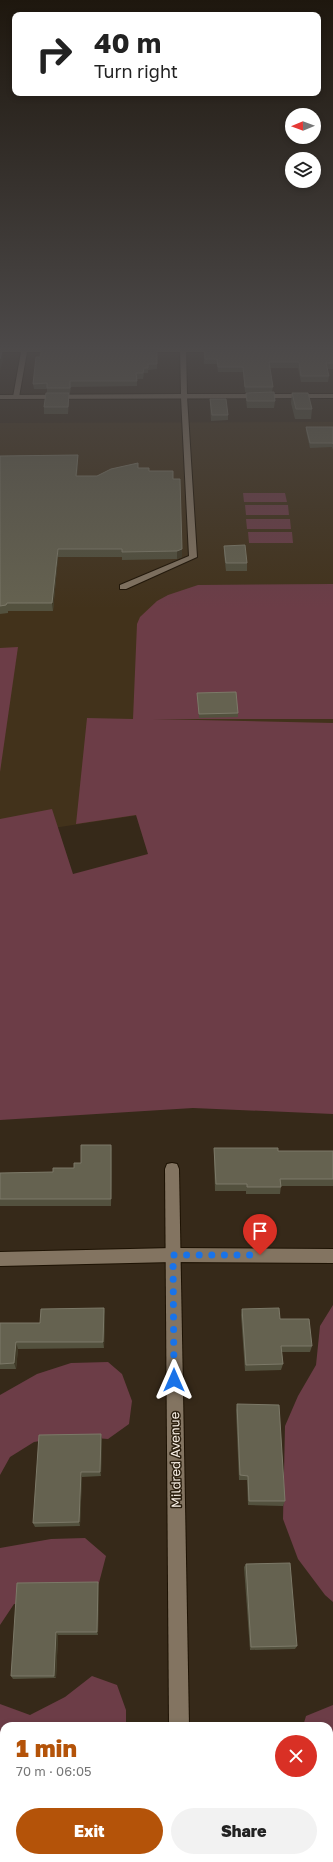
<!DOCTYPE html>
<html lang="en">
<head>
<meta charset="utf-8">
<style>
  body { margin:0; font-family:"Golos Text",sans-serif; background:#f2f2f2; color:#222; height:100vh; display:flex; flex-direction:column; font-size:15px; white-space:nowrap }
  * { box-sizing:border-box; margin:0 }
  p { font-size:13px; color:#767676 }
  .icon { flex:none; width:22px; height:22px; fill:none; stroke:currentColor; stroke-width:2; stroke-linecap:round; stroke-linejoin:round }
  .map { position:relative; flex:1; overflow:hidden }
  .details { position:absolute; left:0px; top:1722px; width:333px; height:140px; display:flex; flex-direction:column; background:#fff; border-radius:12px 12px 0 0; box-shadow:0 2px 6px #0003 }
  .details>* { flex:none }
  .guide { position:absolute; left:12px; top:12px; width:309px; height:84px; border-radius:8px; box-shadow:0 2px 6px #0003; background:#fff; color:#222; overflow:hidden }
  .needle { width:26px; rotate:269deg }
  .fabs { position:absolute; left:285px; top:108px; display:grid; gap:8px }
  .fabs a { display:grid; place-items:center; width:36px; height:36px; border-radius:50%; background:#fff; box-shadow:0 2px 6px #0003; font-size:20px }
  .pin { position:absolute; display:grid; place-items:center; width:34px; height:34px; color:#fff; margin:-41px -17px; border-radius:50% 50% 50% 0; rotate:-45deg; box-shadow:0 0 4px #0007 }
  .pin .icon { rotate:45deg }
  .me { position:absolute; width:44px; margin:-22px; rotate:0deg; stroke-linejoin:round; filter:drop-shadow(0 0 3px #0008) }
  .turn { display:flex; align-items:center; gap:14px; height:84px; padding:0 16px; font-size:18px }
  .turn .icon { width:52px; height:52px; stroke-width:2.5 }
  .turn b { display:block; font-size:28px; line-height:34px }
  .round { display:grid; place-items:center; flex:none; width:42px; height:42px; border-radius:21px; background:#f2f2f2 }
  .headline { display:flex; align-items:center; justify-content:space-between; height:68px; padding:0 16px }
  h1 { font-size:24px; font-weight:800; line-height:30px; color:#b45309 }
  .action { display:flex; gap:8px; margin-top:auto; padding:8px 16px }
  .action a { flex:1; height:46px; border-radius:24px; background:#b45309; color:#fff; font-size:16px; font-weight:800; line-height:46px; text-align:center }
  .action a+a { background:#f2f2f2; color:#222 }
  .map>svg:first-child { display:block }
  .built { fill:#42321b }
  .green { fill:#6c3d47 }
  .lines { fill:none; stroke-linecap:round; stroke-linejoin:round }
  .street-casing { stroke:#1d1203; stroke-width:2 }
  .secondary-casing { stroke:#1d1203; stroke-width:2 }
  .street { fill:#837461; fill-rule:evenodd }
  .secondary { fill:#837461; fill-rule:evenodd }
  .wall { fill:#53513e }
  .shaded-wall { fill:#403a27 }
  .building { fill:#656250; stroke:#7c7968 }
  .route { stroke:#1a73e8; stroke-width:7; stroke-dasharray:0 12.6 }
  .labels { text-anchor:middle; stroke-width:3; stroke-linejoin:round; paint-order:stroke }
  .near-street-label { font-size:13px; fill:#faf1e7; stroke:#2c200f }
</style>
</head>
<body>
<div class="map">
<svg width="333" height="1862" viewBox="0 0 333 1862">
  <rect width="100%" height="100%" fill="#362919"/>
  <path class="built" d="M333 422V786L0 836V423Z"/>
  <g class="green">
    <path d="M243 493H285L287 502H244Z"/>
    <path d="M245 505H288L289 515H246Z"/>
    <path d="M246 519H290L291 529H247Z"/>
    <path d="M248 532H292L293 543H249Z"/>
    <path d="M333 584V719H153L333 723V1114L193 1108 0 1120V819L52 809 73 874 148 854 136 815 76 824 87 718 133 719 137 624 140 617 157 601 168 595 198 585Z"/>
    <path d="M18 647 0 772V648Z"/>
    <path d="M333 1305V1602L325 1595 298 1559 283 1519 285 1426 298 1396 316 1365 320 1326Z"/>
    <path d="M108 1362 122 1374 132 1401 129 1424 108 1439 68 1436 34 1442 10 1457 0 1475V1395L37 1374 71 1363Z"/>
    <path d="M85 1538 106 1556 95 1598 14 1604 0 1625V1548L51 1539Z"/>
    <path d="M92 1676 117 1685 126 1710V1726H4V1795H0V1704L30 1715 65 1697Z"/>
    <path d="M333 1705V1777L329 1778V1726H303L306 1716Z"/>
  </g>
  <g class="lines">
    <defs>
      <g id="street">
        <path d="M0 348H58L61 350 58 352H27L19 397 16 399 13 397 21 352H0Z"/>
        <path d="M220 348 223 350 220 352H140L137 350 140 348Z"/>
        <path d="M184 395 187 397 197 557 126 589H120V585L189 556 181 397Z"/>
        <path d="M172 1163 177 1164 179 1169 189 1726H169L165 1169 167 1164Z"/>
        <rect x="169" y="1858" width="22" height="4"/>
      </g>
      <g id="secondary">
        <path d="M180 348H186L187 394H333V398L0 399V395L181 394Z"/>
        <path d="M173 1248 333 1249V1263L173 1262 0 1266V1252Z"/>
      </g>
    </defs>
    <use href="#street" class="street-casing"/>
    <use href="#secondary" class="secondary-casing"/>
    <use href="#street" class="street"/>
    <use href="#secondary" class="secondary"/>
  </g>
  <g class="wall">
    <path d="M157 348V369L148 370V373H144L143 379H137V386L71 387 70 393H69V400L68 414H44V407L47 393V389H34L33 384Z"/>
    <path d="M204 348H333V369H327L329 376 328 382H301L298 368H270L273 387 272 392 275 401 274 408H247L246 400V393L250 392H245L243 372H218L217 364H204Z"/>
    <path d="M292 393 312 409 311 419H295L291 403Z"/>
    <path d="M210 399 228 415V420L211 421 210 405Z"/>
    <path d="M306 427H333V450L332 447 310 448 306 431Z"/>
    <path d="M78 455V463L77 476H97L138 468 173 479 182 557 177 559 122 560V557H58L53 611H8V613L0 614V456Z"/>
    <path d="M224 546 247 563V571H226L224 554Z"/>
    <path d="M197 693 238 713V717L199 718Z"/>
    <path d="M111 1145 112 1152 111 1206H0V1173L53 1172 74 1168Z"/>
    <path d="M214 1148 278 1151H333V1186H281L280 1194H246V1191H215L214 1156Z"/>
    <path d="M104 1308 105 1314 104 1348 18 1349 16 1369H0V1323H40Z"/>
    <path d="M242 1309 280 1319 312 1346 310 1352H282L283 1364 281 1370 245 1371 241 1315Z"/>
    <path d="M237 1404 285 1501 283 1506 248 1505 247 1480H239L236 1410Z"/>
    <path d="M102 1439 101 1476 82 1477 80 1526 35 1527 33 1523Z"/>
    <path d="M246 1564 297 1646 295 1649 250 1650 244 1567Z"/>
    <path d="M99 1586 98 1635H58L56 1678 13 1679 11 1676Z"/>
    <path d="M333 1784V1841L329 1803V1785Z"/>
  </g>
  <g class="shaded-wall">
    <path d="M2 352 3 360 0 371V359Z"/>
    <path d="M78 455V463L76 483V476Z"/>
    <path d="M58 549V557L53 611 52 603Z"/>
    <path d="M182 549V557L177 559V551Z"/>
    <path d="M111 1145 112 1152 111 1206Z"/>
    <path d="M104 1308 105 1314 104 1348 103 1342Z"/>
    <path d="M16 1342 18 1349 16 1369 14 1363Z"/>
    <path d="M101 1434 102 1439 101 1476 100 1472Z"/>
    <path d="M81 1472 82 1477 80 1526 79 1522Z"/>
    <path d="M98 1582 99 1586 98 1635 97 1632Z"/>
    <path d="M56 1632 58 1635 56 1678 54 1676Z"/>
  </g>
  <g class="building">
    <path d="M42 348H157V364H148V368H144L143 373H136L137 381H70V388H47V383L33 384 36 357H40Z"/>
    <path d="M204 348H333V363H326L329 376H301L299 362H269L273 387H245L243 367H218L217 359H205Z"/>
    <path d="M0 352H2L0 359Z"/>
    <path d="M274 392 275 401H247L246 393Z"/>
    <path d="M46 393H69L68 407H44Z"/>
    <path d="M292 393H308L312 409H296Z"/>
    <path d="M210 399H226L228 415H212Z"/>
    <path d="M306 427H333V444V443H310Z"/>
    <path d="M78 455 76 476H97L111 469 138 463V468H149V471H173V479H180L182 549 177 551 122 552V549H58L52 603H7L6 605 0 606V456Z"/>
    <path d="M245 545 247 563H226L224 546Z"/>
    <path d="M236 692 238 713 199 714 197 693Z"/>
    <path d="M81 1145H111V1199H0V1173L53 1172V1168H74V1163H81Z"/>
    <path d="M214 1148H278V1151H333V1179H280L281 1187H247V1184H216Z"/>
    <path d="M104 1308 103 1342H16L14 1363 0 1364V1323H40L41 1309Z"/>
    <path d="M279 1308 280 1319H309L312 1346H281L283 1364 246 1365 242 1309Z"/>
    <path d="M237 1404 279 1405 285 1501H249L248 1476 240 1475Z"/>
    <path d="M101 1434 100 1472H81L79 1522 33 1523 39 1435Z"/>
    <path d="M290 1563 297 1646 251 1647 246 1564Z"/>
    <path d="M98 1582 97 1632H56L54 1676H11L17 1583Z"/>
    <path d="M333 1784V1817L330 1785Z"/>
    <path d="M0 1816H4V1858H93V1862H0Z"/>
    <rect x="261" y="1858" width="49" height="4"/>
  </g>
  <linearGradient id="sky" x2="0" y2="1"><stop stop-color="#1e170e"/><stop offset="0.57" stop-color="#4c4949"/><stop offset="1" stop-color="#4c4949" stop-opacity="0"/></linearGradient>
  <rect width="333" height="609" fill="url(#sky)"/>
  <g class="lines">
    <path class="route" d="M174 1380 173 1255H260"/>
  </g>
  <g class="labels">
    <g class="near-street-label">
      <text transform="translate(175 1460) rotate(-91)" y="5">Mildred Avenue</text>
    </g>
  </g>
</svg>
<div class="fabs">
<a><svg class="needle" viewBox="-14 -14 28 28"><path d="M0-13l5 13h-10z" fill="#e53935"/><path d="M0 13l5-13h-10z" fill="#767676"/></svg></a>
<a><svg class="icon" aria-label="layers" viewBox="0 0 24 24"><path d="M12 4l9 5-9 5-9-5zM3 14l9 5 9-5"/></svg></a>
</div>
<div class="pin" style="left:260px;top:1255px;background:#d93025"><svg class="icon" aria-label="arrive" viewBox="0 0 24 24"><path d="M6 21V4h12l-3 4 3 4H6"/></svg></div>
<svg class="me" style="left:174px;top:1380px" viewBox="-20 -20 40 40"><path d="M0-17L14 15 0 8-14 15z" fill="#1a73e8" stroke="#fff" stroke-width="4"/></svg>
<div class="guide">
<div class="turn"><svg class="icon" aria-label="right" viewBox="0 0 24 24"><path d="M7 20v-9h11M14 6l5 5-5 5"/></svg><div><b>40 m</b>Turn right</div></div>
</div>
<section class="details">
<div class="headline"><div><h1>1 min</h1><p>70 m · 06:05</p></div><a class="round" style="background:#d93025;color:#fff"><svg class="icon" aria-label="close" viewBox="0 0 24 24"><path d="M6 6l12 12M18 6L6 18"/></svg></a></div>
<div class="action"><a>Exit</a><a>Share</a></div>
</section>
</div>
</body>
</html>
